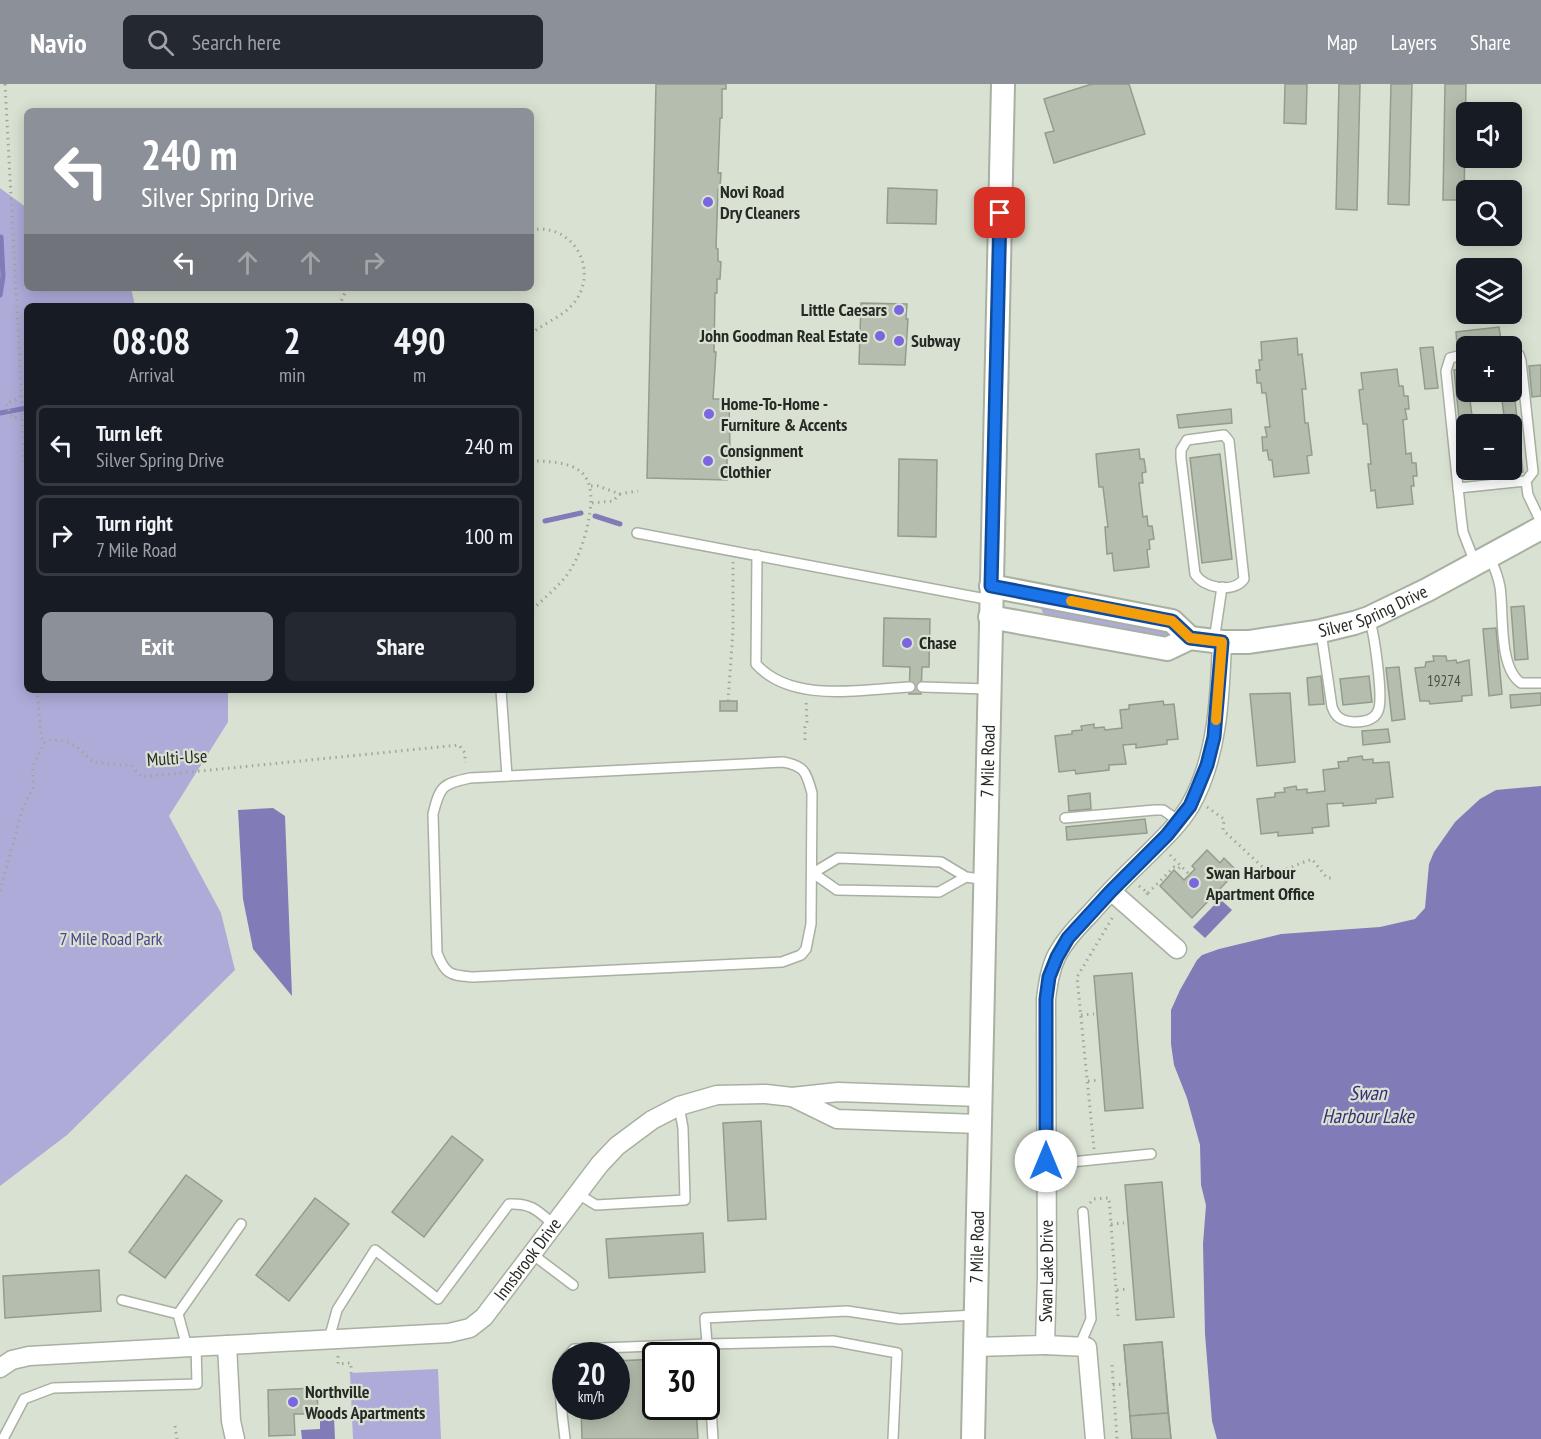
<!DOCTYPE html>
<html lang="en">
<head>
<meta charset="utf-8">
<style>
  body { margin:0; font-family:"PT Sans Narrow",sans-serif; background:#242831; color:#f1f3f6; height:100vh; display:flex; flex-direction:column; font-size:22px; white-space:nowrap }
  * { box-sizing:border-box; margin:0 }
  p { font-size:20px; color:#9ea1a6 }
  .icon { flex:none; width:33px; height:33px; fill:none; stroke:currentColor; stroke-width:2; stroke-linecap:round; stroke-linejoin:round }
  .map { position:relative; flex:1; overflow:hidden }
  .panel { position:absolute; left:24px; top:219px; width:510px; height:390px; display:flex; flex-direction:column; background:#171b24; border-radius:9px; box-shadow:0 3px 15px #0003 }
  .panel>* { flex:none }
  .banner { position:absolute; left:24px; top:24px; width:510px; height:183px; border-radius:9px; box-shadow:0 3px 15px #0003; background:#8c9099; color:#fff; overflow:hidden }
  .buttons { position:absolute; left:1456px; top:18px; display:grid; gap:12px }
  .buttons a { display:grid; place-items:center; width:66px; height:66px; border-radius:9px; background:#171b24; box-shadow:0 3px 15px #0003; font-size:30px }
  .speed { position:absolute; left:552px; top:1258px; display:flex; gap:12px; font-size:30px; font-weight:700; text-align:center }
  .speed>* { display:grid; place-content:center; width:78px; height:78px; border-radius:50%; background:#171b24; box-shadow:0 3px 15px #0003; line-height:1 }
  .speed small { font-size:15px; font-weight:400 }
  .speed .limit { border:3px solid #111; border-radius:9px; background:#fff; color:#111 }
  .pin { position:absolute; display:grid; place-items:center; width:51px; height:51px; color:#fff; margin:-26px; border-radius:12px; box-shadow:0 3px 9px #0006 }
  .me { position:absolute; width:66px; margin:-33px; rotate:0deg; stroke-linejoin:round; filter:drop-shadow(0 0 4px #0008) }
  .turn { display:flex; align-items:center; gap:21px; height:126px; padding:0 18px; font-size:27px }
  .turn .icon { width:78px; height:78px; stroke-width:2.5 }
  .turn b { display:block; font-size:42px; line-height:51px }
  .lanes { display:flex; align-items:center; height:57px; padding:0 18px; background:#0003; justify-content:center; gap:30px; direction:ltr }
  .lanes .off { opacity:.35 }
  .eta { display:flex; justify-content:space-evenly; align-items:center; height:102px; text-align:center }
  .eta b { font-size:36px; font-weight:700; line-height:42px }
  .action { display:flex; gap:12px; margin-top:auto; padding:12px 18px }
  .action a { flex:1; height:69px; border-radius:9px; background:#8c9099; color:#fff; font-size:24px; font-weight:700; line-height:69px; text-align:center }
  .action a+a { background:#242831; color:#f1f3f6 }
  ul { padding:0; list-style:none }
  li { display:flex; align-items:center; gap:18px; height:81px; margin:0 12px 9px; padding:0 6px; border:3px solid #363941; border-radius:9px }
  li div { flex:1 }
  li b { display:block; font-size:22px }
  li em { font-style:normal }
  header { display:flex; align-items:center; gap:36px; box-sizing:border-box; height:84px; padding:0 30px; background:#8c9099; color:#fff }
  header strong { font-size:28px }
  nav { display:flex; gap:33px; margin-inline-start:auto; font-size:21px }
  .search { width:420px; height:54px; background:#242831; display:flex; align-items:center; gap:15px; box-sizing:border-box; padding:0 21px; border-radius:9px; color:#9ea1a6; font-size:22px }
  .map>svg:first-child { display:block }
  .green { fill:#aeabd9 }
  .water { fill:#817bb8 }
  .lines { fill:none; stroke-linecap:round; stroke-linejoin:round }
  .stream { stroke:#817bb8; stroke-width:5 }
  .building { fill:#b5beae; stroke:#939c8d; stroke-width:1.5 }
  .service-casing { stroke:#a7b0a1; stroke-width:12 }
  .minor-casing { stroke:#a7b0a1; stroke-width:21 }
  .tertiary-casing { stroke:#a7b0a1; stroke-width:26 }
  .path { stroke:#a0a79a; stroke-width:3; stroke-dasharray:1.5 4.5; stroke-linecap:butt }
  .service { stroke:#fff; stroke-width:9 }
  .minor { stroke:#fff; stroke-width:18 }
  .tertiary { stroke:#fff; stroke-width:22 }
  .route-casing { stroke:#114b97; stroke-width:15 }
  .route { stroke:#1a73e8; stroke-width:10 }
  .slow { stroke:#f59e0b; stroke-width:10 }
  .poi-dot { fill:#7b65e0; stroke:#d9e2d2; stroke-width:2 }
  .labels { text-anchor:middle; stroke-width:4.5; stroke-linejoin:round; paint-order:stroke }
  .number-label { font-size:15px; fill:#4a4f46 }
  .poi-label { font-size:18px; font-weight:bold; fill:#262a24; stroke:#d9e2d2; text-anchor:start }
  .street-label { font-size:18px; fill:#262a24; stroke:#d9e2d2 }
  .park-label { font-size:18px; fill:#4e418d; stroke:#d9e2d2 }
  .water-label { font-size:20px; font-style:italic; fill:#3b2c76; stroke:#d9e2d2 }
</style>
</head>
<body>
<header>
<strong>Navio</strong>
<div class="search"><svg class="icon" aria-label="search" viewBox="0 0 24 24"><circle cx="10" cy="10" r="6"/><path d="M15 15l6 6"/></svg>Search here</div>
<nav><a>Map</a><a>Layers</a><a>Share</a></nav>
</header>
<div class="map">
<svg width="1541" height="1355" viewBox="0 0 1541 1355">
  <rect width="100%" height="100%" fill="#d9e2d2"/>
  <g class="green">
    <path d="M0 104 27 124V204H131L135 222H27V606H228V638L169 732 221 829 235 886 67 1051 0 1102Z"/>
    <path d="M1043 520 1172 546 1170 555 1044 532 1041 524Z"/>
    <path d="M438 1285 441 1355H353L350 1289Z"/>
  </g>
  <g class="water">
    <path d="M1541 702V1355H1217L1212 1337 1205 1250 1203 1160 1206 1121 1201 1101 1200 1061 1187 1014 1174 981 1171 960V926L1180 906 1197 876 1202 871 1219 865 1281 850 1380 843 1415 835 1425 824 1429 780 1434 768 1455 738 1480 715 1496 706Z"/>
    <path d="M273 724 285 732 292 912 253 865 243 815 238 726Z"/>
    <path d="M1220 815 1232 826 1205 854 1193 843Z"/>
    <path d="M334 1333 335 1355H302L301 1346 320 1345V1334Z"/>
  </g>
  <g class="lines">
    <g class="stream">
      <path d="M0 211 3 192 1 153"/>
      <path d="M0 329 27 324"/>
      <path d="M595 432 620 440"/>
      <path d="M545 437 581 429"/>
    </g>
  </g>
  <g class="building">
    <path d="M656 0H726V5H722V34H720L718 89H721L720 105H718L716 164 718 165V177L721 178 720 195H717V209H715L714 268H716L713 315H729L730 368H727V396L647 394Z"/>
    <path d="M1092 0H1129L1145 50 1054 79 1045 49 1054 47 1044 15Z"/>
    <path d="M1285 0H1307L1306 40 1284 39Z"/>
    <path d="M1339 0H1360L1357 126 1336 125Z"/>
    <path d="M1391 0H1412L1409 121 1388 120Z"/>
    <path d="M1445 0H1466L1464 116H1443Z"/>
    <path d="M888 104 937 106 936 140 887 139Z"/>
    <path d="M861 219 907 220 906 235H908L905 281 859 280Z"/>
    <path d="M1499 243 1501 256 1457 261 1456 248Z"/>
    <path d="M1297 254 1298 271 1302 270 1306 305H1302L1305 339H1308L1312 371 1307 372 1309 389 1274 393 1272 376H1269L1267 366 1263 367 1262 353H1267L1265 343H1270L1266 309H1262L1261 299H1257L1256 286H1260L1259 276H1262L1261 258Z"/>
    <path d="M1433 263 1438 304 1425 305 1420 264Z"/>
    <path d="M1541 281V312L1532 313 1529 282Z"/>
    <path d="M1397 285 1399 302H1403L1404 312H1408L1409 325H1405L1407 335 1403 336 1406 370 1411 369 1412 379H1416L1417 392H1413L1414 402H1411L1413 420 1377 424 1375 406 1371 407 1368 380H1371L1367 340H1363L1359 306 1363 305 1361 289Z"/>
    <path d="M1467 285V308H1469L1473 340H1467V386H1477L1478 392 1465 393 1454 286Z"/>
    <path d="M1512 290 1523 388 1510 389 1509 386H1512V340H1505L1501 308H1512Z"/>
    <path d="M1231 325 1232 339 1179 344 1177 331Z"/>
    <path d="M1139 365 1140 375H1144L1146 388 1142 389 1143 399H1139L1143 433 1147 432 1148 442H1152L1154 455 1149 456 1150 465 1147 466 1149 483 1114 487 1112 469 1107 470 1105 443H1108L1103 403H1099L1096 370Z"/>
    <path d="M1220 370 1232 475 1202 479 1190 374Z"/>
    <path d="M899 375 937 376 936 453 898 452Z"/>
    <path d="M1524 522 1528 575 1515 576 1511 523Z"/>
    <path d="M884 534 930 535 929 583H922L921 610H909L910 583 883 582Z"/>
    <path d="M1496 544 1502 610 1489 612 1483 545Z"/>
    <path d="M1433 572H1446L1447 577 1456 576 1457 579 1469 576 1472 611 1462 612V617L1430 620 1429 617H1420L1415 584 1425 583 1426 578 1434 577Z"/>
    <path d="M1399 583 1405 635 1392 637 1386 584Z"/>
    <path d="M1321 592 1324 620 1309 621 1307 594Z"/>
    <path d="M1369 592 1372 618 1343 621 1340 595Z"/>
    <path d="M1290 609 1295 678 1257 682 1250 610Z"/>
    <path d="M1541 609V621L1511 624 1510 611Z"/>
    <rect x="720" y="617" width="17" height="10"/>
    <path d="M1163 617 1164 621 1174 620 1178 655 1167 656V660L1136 664V660L1123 661 1126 680 1109 681V686L1076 690 1075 686 1059 688 1055 652 1072 650V647L1082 646 1081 642 1094 640V644L1104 643 1105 646 1122 644 1120 626 1129 625V621Z"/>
    <path d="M1388 645 1390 658 1363 661 1362 647Z"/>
    <path d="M1362 672 1363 676 1373 675V679L1389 678 1393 713 1376 715V719L1343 722V719L1327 720 1329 742 1312 744 1313 749 1278 752V748L1261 750 1257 715 1275 713V709L1285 708 1284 704 1296 702 1297 706 1307 705V709L1325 707 1323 686 1339 684 1338 678 1348 677V674Z"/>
    <path d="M1090 709 1091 725 1069 727 1068 712Z"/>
    <path d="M1145 735 1147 749 1067 756 1066 743Z"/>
    <path d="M1207 766 1220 779 1224 774 1237 787 1192 834 1160 802 1174 786 1184 796 1195 785 1192 782Z"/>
    <path d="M1132 889 1143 1024 1105 1027 1094 892Z"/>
    <path d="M761 1037 766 1135 728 1137 723 1039Z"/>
    <path d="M452 1052 483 1076 424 1153 392 1128Z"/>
    <path d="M186 1091 222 1117 165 1194 129 1168Z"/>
    <path d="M1162 1098 1174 1233 1136 1236 1125 1101Z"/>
    <path d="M315 1114 349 1140 289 1217 256 1191Z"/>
    <path d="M703 1149 705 1188 609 1194 606 1155Z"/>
    <path d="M99 1186 101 1227 5 1234 3 1192Z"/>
    <path d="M1162 1258 1171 1355H1132L1124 1261Z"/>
    <path d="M1162 1258 1168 1329 1130 1332 1124 1261Z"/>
    <path d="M656 1275V1323H696L698 1355H582L581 1323H616V1277Z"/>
    <path d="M317 1304 318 1330H294L295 1351 269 1352 268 1306Z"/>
    <path d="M1168 1329 1171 1355H1132L1130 1332Z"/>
  </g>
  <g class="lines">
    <defs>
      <g id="service">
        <path d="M1512 266 1519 271 1521 277 1533 388 1526 397 1528 411 1541 438"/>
        <path d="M1467 270 1450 274 1446 287 1461 432 1463 448 1475 479"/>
        <path d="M1224 351 1229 357 1244 495C1233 510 1204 504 1195 490L1181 374V366L1187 356Z"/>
        <path d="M1458 404 1526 397"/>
        <path d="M637 449 991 516"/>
        <path d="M757 471 756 580C792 620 861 605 910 603"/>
        <path d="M1489 472C1494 482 1498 492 1500 503 1504 529 1498 583 1521 599H1541"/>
        <path d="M1321 548 1332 623C1336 634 1342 637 1354 638 1363 638 1374 637 1378 627 1384 615 1374 548 1369 534"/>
        <path d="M1214 557 1222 503"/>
        <path d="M922 603 988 605"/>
        <path d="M501 606 507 692"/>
        <path d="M783 678C805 682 806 688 812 709L811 840 806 865 801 871 782 878 473 893C451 891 446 892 437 869L433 730C440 702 442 700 470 694Z"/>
        <path d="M1065 734 1155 726H1163L1179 737"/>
        <path d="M966 793 939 808 837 806 813 789 838 774 941 778 966 793 986 796"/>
        <path d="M1046 1077 1071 1078 1151 1070"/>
        <path d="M578 1110 596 1121 685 1116 683 1044 679 1022"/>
        <path d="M532 1170 573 1201"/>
        <path d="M122 1216 178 1230 187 1263"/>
        <path d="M178 1230 241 1140"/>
        <path d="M329 1255 337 1226 375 1166 438 1215 509 1120C532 1119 538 1127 554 1141"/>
        <path d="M1079 1263 1091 1235 1083 1128"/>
        <path d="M568 1272 574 1265 707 1260 705 1234 847 1227 900 1235 975 1231"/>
        <path d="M3 1355 24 1315 53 1304 197 1300 196 1262"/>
        <path d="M565 1355C563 1336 555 1289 566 1274"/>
        <path d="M713 1355 707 1260 833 1257 897 1269 893 1355"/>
      </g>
      <g id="minor">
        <path d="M1111 807 1177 865"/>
        <path d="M792 1013 837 1035 979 1040"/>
        <path id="s1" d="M227 1261 449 1249 470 1244 484 1233 600 1080 617 1062 652 1036 679 1022 717 1011 766 1010 792 1013 838 1008 980 1013"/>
        <path d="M1045 1261 1087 1263 1095 1355"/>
        <path id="s2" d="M975 1263 1045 1261 1047 1191 1046 915C1048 900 1050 885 1057 871 1065 856 1076 844 1088 832 1105 813 1123 794 1142 776 1159 759 1177 743 1190 722 1218 673 1220 612 1222 558"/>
        <path d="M0 1284 12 1276 29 1272 227 1261 231 1337 235 1355"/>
      </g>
      <g id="tertiary">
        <path d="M991 502 1172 537 1190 554"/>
        <path id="s3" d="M990 533 1167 565 1190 554 1222 558H1249L1321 547 1354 539 1369 534 1427 506 1541 444"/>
        <path id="s4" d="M973 1355 1003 0"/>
      </g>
    </defs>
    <use href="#service" class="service-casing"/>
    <use href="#minor" class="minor-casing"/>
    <use href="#tertiary" class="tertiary-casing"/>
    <g class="path">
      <path d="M5 0 22 319"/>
      <path d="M531 146C573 138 601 187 573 220 562 233 544 239 531 250"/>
      <path d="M339 222 347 204"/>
      <path d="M21 312 14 317 6 319 12 334 22 333"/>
      <path d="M22 329 27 426"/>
      <path d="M531 377C584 377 599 390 587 444 583 460 577 477 567 491 557 504 543 515 531 527"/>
      <path d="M591 402H598L620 410 638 407"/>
      <path d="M592 419 613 417 620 410"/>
      <path d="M37 606 41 651 44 659"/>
      <path d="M728 617 733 547V478"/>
      <path d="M805 656V643L807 639 806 616"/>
      <path d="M1207 723 1224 735 1223 746 1271 791 1312 775 1327 794H1332"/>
      <path d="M1170 771 1190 791"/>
      <path d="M1139 802 1148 809 1144 814"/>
      <path d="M0 807 23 723 33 704V682L44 659 50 656 65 657 76 662 93 678 132 682 141 693 459 661 465 669V679"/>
      <path d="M1148 809 1174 783 1178 785 1181 782"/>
      <path d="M1081 931 1094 930"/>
      <path d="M1088 997 1100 996"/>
      <path d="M1094 1065 1077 893 1114 831"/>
      <path d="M1090 1119 1093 1115 1109 1114 1118 1232"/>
      <path d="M1111 1140 1124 1139"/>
      <path d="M1117 1206 1129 1205"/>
      <path d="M338 1272V1280L351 1279V1289"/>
      <path d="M1112 1281 1117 1355"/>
      <path d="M1113 1301 1125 1300"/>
      <path d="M175 1342 177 1355"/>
    </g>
    <use href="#service" class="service"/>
    <use href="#minor" class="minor"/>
    <use href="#tertiary" class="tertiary"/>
  </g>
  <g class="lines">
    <defs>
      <path id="route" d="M1000 129 991 502 1172 537 1190 554 1222 558 1214 653 1207 681 1196 708 1190 722 1167 751 1111 807 1068 854 1057 873 1049 893 1046 915V1077"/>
    </defs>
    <use href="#route" class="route-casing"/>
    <use href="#route" class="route"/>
    <path class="slow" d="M1071 517 1172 537 1190 554 1222 558 1216 636"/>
  </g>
  <g class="poi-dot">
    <circle cx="708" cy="118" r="6"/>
    <circle cx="899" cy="226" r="6"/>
    <circle cx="880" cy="252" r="6"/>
    <circle cx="899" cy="257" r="6"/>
    <circle cx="709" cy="330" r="6"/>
    <circle cx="708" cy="377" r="6"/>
    <circle cx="907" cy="559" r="6"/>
    <circle cx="1194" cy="799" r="6"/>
    <circle cx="293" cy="1318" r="6"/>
  </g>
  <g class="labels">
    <g class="number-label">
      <text x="1444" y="602">19274</text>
    </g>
    <g class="poi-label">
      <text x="720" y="114">Novi Road<tspan x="720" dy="21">Dry Cleaners</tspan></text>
      <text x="887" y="232" text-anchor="end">Little Caesars</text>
      <text x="868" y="258" text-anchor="end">John Goodman Real Estate</text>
      <text x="911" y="263">Subway</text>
      <text x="721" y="326">Home-To-Home -<tspan x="721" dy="21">Furniture &amp; Accents</tspan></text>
      <text x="720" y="373">Consignment<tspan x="720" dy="21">Clothier</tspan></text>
      <text x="919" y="565">Chase</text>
      <text x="1206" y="795">Swan Harbour<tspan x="1206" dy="21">Apartment Office</tspan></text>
      <text x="305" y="1314">Northville<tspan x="305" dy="21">Woods Apartments</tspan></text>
    </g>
    <g class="street-label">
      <text dy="6" stroke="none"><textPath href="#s3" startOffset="393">Silver Spring Drive</textPath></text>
      <text transform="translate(177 674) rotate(-4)" y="6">Multi-Use</text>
      <text dy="6" stroke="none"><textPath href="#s4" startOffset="678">7 Mile Road</textPath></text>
      <text dy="6" stroke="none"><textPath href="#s4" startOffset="192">7 Mile Road</textPath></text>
      <text dy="6" stroke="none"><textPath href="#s1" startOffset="334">Innsbrook Drive</textPath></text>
      <text dy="6" stroke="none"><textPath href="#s2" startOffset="144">Swan Lake Drive</textPath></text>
    </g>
    <g class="park-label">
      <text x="111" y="861">7 Mile Road Park</text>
    </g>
    <g class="water-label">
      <text x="1368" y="1016">Swan<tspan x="1368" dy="23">Harbour Lake</tspan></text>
    </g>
  </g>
</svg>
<div class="buttons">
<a><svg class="icon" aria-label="sound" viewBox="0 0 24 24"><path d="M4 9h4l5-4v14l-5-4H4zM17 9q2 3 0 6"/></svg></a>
<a><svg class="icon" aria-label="search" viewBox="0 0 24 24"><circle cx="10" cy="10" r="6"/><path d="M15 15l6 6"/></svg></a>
<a><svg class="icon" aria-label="layers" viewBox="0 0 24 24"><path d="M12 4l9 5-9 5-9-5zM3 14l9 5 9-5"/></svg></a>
<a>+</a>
<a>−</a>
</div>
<div class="speed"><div>20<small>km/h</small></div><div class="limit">30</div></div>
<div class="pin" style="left:1000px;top:129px;background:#d93025"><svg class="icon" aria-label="arrive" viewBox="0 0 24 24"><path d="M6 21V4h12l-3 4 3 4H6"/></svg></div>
<svg class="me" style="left:1046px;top:1077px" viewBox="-20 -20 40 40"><circle r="19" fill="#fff"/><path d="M0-13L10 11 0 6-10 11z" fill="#1a73e8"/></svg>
<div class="banner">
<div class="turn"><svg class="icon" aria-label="left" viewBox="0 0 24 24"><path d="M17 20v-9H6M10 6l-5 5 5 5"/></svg><div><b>240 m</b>Silver Spring Drive</div></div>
<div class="lanes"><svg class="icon" aria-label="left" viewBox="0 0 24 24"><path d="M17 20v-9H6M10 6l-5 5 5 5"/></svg><svg class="icon off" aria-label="ahead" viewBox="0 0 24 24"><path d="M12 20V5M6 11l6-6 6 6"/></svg><svg class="icon off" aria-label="ahead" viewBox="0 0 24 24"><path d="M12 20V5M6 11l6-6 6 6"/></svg><svg class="icon off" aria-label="right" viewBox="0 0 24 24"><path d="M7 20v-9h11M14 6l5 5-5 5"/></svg></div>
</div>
<section class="panel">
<div class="eta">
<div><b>08:08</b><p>Arrival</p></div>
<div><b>2</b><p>min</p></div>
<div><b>490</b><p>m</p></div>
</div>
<ul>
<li><svg class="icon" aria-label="left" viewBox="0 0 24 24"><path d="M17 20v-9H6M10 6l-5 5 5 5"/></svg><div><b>Turn left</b><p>Silver Spring Drive</p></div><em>240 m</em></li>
<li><svg class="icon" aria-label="right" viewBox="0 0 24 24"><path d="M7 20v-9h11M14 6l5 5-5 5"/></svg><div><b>Turn right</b><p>7 Mile Road</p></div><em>100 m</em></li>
</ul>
<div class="action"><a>Exit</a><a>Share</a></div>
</section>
</div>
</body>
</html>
